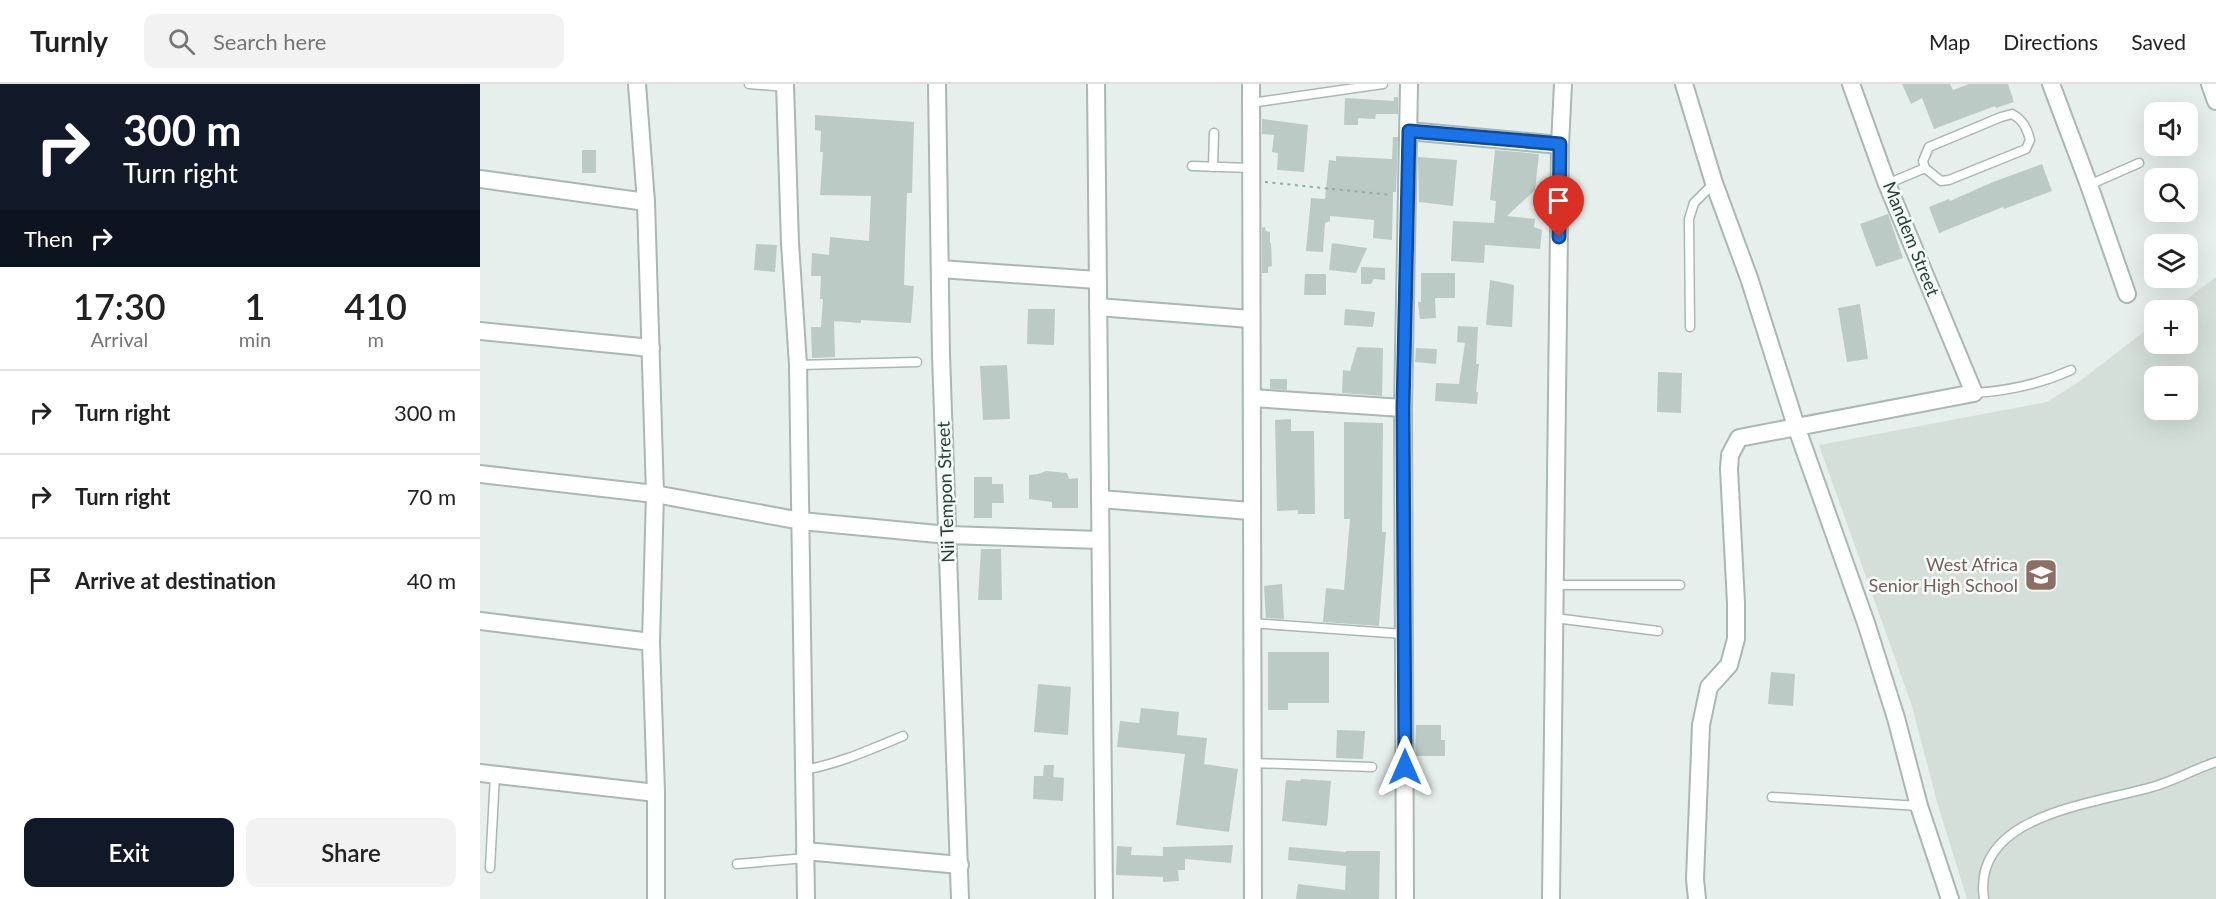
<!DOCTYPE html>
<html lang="en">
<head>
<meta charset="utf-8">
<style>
  body { margin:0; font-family:Lato,sans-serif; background:#f2f2f2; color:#222; height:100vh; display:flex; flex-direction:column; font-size:22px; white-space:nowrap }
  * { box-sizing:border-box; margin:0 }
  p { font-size:20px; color:#767676 }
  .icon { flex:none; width:33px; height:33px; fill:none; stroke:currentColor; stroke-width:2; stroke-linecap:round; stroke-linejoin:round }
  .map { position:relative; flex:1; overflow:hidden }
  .side { display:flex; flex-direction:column; background:#fff; width:480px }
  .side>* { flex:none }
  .top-card { background:#111827; color:#fff; overflow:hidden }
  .fabs { position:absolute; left:1664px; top:18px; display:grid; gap:12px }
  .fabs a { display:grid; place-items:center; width:54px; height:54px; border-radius:12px; background:#fff; box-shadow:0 6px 24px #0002; font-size:30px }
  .pin { position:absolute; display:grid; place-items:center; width:51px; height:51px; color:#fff; margin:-62px -26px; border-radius:50% 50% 50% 0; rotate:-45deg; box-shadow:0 0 6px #0007 }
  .pin .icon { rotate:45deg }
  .me { position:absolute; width:66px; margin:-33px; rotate:0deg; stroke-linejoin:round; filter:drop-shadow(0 0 4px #0008) }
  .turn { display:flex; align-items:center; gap:21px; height:126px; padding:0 24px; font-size:27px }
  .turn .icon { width:78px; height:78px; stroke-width:2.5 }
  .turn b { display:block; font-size:42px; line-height:51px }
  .then { display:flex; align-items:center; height:57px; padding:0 24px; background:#0003; gap:12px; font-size:22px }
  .eta { display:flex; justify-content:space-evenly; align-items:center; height:102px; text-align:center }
  .eta b { font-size:36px; font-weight:600; line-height:42px }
  .action { display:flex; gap:12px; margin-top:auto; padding:12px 24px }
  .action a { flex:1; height:69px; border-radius:12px; background:#111827; color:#fff; font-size:24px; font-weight:600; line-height:69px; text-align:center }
  .action a+a { background:#f2f2f2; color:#222 }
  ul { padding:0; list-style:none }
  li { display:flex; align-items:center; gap:18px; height:84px; padding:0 24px; border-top:2px solid #e0e0e0 }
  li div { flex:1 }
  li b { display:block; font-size:22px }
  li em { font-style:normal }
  header { display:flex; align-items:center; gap:36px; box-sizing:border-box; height:84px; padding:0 30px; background:#fff; border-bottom:2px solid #e0e0e0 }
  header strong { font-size:28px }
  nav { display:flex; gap:33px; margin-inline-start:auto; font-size:21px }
  .search { width:420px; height:54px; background:#f2f2f2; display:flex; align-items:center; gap:15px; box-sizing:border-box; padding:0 21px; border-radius:12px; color:#767676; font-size:22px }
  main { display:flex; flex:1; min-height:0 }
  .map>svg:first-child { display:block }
  .built { fill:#d4dfda; fill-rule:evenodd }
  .building { fill:#bbcac4 }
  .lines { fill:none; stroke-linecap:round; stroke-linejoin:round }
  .lane-casing { stroke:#a8b8b2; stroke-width:11 }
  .street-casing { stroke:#a8b8b2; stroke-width:20 }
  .path { stroke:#86b3a5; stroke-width:2; stroke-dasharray:3 4.5; stroke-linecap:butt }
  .lane { stroke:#fff; stroke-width:8 }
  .street { stroke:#fff; stroke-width:16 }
  .route-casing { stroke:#114b97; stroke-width:15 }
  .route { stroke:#1a73e8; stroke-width:10 }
  .labels { text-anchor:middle; stroke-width:5; stroke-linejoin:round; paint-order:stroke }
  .street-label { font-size:18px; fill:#24423a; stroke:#f7fbf9 }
  .education-label { font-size:18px; fill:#785e54; stroke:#f7fbf9; text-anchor:end }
</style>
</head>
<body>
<header>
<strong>Turnly</strong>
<div class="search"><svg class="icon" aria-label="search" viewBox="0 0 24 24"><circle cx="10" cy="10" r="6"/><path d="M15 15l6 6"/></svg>Search here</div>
<nav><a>Map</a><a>Directions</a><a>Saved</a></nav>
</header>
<main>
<section class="side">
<div class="top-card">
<div class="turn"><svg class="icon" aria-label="right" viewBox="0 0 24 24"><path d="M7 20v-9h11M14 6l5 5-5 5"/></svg><div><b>300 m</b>Turn right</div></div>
<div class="then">Then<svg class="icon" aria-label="right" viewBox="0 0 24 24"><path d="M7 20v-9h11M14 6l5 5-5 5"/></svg></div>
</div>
<div class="eta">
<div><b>17:30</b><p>Arrival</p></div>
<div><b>1</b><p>min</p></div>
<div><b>410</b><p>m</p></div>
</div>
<ul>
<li><svg class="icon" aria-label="right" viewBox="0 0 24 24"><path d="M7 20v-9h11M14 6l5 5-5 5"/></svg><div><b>Turn right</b></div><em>300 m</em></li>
<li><svg class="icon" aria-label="right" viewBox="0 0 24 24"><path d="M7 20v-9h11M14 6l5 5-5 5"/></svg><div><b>Turn right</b></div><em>70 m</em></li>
<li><svg class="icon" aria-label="arrive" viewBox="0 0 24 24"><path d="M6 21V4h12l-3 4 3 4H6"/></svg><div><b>Arrive at destination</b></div><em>40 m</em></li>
</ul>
<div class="action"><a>Exit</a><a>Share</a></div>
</section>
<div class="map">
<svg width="1736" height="815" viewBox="0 0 1736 815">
  <rect width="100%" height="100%" fill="#e6efeb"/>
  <path class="built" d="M1736 193V815H1487L1457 718 1432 622 1339 361 1567 318 1600 297 1674 240V260H1707V226H1692ZM1674 292H1707V326H1674Z"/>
  <g class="building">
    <path d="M1422 0H1470L1473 6 1489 0H1528L1534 18 1516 24 1515 22 1454 45 1442 14 1431 20Z"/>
    <path d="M914 13H918V30H896L895 35 878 34V41H864L865 14 914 17Z"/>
    <path d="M335 31 434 38 432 109H427L424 201 434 202 431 239 381 236V239L354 237 355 273 332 274 331 243H341L343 215H340L341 192H331L332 169 349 171 350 153 389 157 391 112 340 111 343 68H340L341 47 335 46Z"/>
    <path d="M782 35 828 41 824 88 797 86 798 69 792 68 794 51 782 50Z"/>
    <path d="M913 53H918L916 108H913L912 156 893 154 894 136 850 132V137L845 139 843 168 826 167 831 114 845 115 849 76 856 77V72L912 75Z"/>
    <rect x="102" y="66" width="14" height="23"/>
    <path d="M1015 66 1059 70 1055 106 1027 132 1055 135 1054 143 1062 146 1060 165 1005 161 1004 179 971 177 973 137 1014 139 1016 117 1010 116Z"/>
    <path d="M938 73 977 76 973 122 939 118Z"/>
    <path d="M1562 80 1572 107 1524 125 1523 123 1459 149 1449 123 1469 115 1470 117 1513 98Z"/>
    <path d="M1408 130 1423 174 1396 183 1380 140Z"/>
    <path d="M785 143 786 147 790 148V159H791L792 182 788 183V189H782V144Z"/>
    <path d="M852 159 887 164 876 189 849 186Z"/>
    <path d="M276 160 297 161 295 188 274 186Z"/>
    <path d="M881 183 905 184V196L894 195 891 200H881Z"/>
    <path d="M941 189H975V214H955L956 234 940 235 938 218H941Z"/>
    <path d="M825 190H846V211H824Z"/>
    <path d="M1010 196 1034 201 1032 243 1006 241Z"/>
    <path d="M1380 220 1388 275 1367 278 1358 224Z"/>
    <path d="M548 225H575L574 261 547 260Z"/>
    <path d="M865 225 895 228 893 243 864 241Z"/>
    <path d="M978 242 998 243 996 280H999L996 308H998L997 320 955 317 956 299 979 300 985 259 977 258Z"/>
    <path d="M877 263 903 264 902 312 862 309 863 286 870 287Z"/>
    <path d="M936 264 957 265 956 280 935 278Z"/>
    <path d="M527 281 530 335 503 336 500 282Z"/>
    <path d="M1178 288 1202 289 1201 329 1177 328Z"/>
    <path d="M790 295H807V306L790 305Z"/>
    <path d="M811 335V347H834L835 430H818V426L797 427 795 336Z"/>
    <path d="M864 338 903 339 902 448H906L899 542 843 538 846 504 864 506 870 435H864Z"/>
    <path d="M566 387 587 389 589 395 598 394V424H572V418L549 415V391L558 390Z"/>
    <path d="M494 393H512V400H523L524 419H512V434H494Z"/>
    <path d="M501 465H521L522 516H498Z"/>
    <path d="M802 500 804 535 786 534 784 502Z"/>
    <path d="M788 568H849V619H808V626H788Z"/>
    <path d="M1291 588 1315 590 1313 622 1288 620Z"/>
    <path d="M558 600 591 603 588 651 554 648Z"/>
    <path d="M661 624 699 628 697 651 727 654 724 680 758 685 749 748 696 741 705 670 637 663 640 637 659 639Z"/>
    <path d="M936 641H961V656H965V672H935Z"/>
    <path d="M857 646 885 647 883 675 856 674Z"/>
    <path d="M564 681H574L573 693 584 694 583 717 553 715 554 692H563Z"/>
    <path d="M821 695 851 697 847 742 802 737 806 696 820 697Z"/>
    <path d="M753 761 751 779 705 775V786H698L699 797 683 798V793L636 791 637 762 652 763 651 771 683 772V763Z"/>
    <path d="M809 763 866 768V767H900L899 815H816L818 800 865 806 866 782 808 776Z"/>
  </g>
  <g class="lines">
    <defs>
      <g id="lane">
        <path d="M269 0 305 3"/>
        <path d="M771 19 903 0"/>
        <path d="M712 82 770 84"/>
        <path d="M733 83 734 49"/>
        <path d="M1407 100 1445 84 1461 97 1469 96 1546 65 1550 56C1547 44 1543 36 1532 30L1521 33 1449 63 1443 77 1445 84"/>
        <path d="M1609 101 1659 79"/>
        <path d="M1210 243 1209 135 1214 119 1234 99"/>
        <path d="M318 281 437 278"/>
        <path d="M1494 309C1528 307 1560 300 1591 286"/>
        <path d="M1075 501H1200"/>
        <path d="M1075 534 1178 547"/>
        <path d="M771 539 924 550"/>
        <path d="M772 679 892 683"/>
        <path d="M324 686C359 680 391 665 423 652"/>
        <path d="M1292 713 1439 722"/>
        <path d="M257 780 326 774"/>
        <path d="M10 784 15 691"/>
        <path d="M1504 815C1491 730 1615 720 1672 703 1694 697 1714 685 1736 678"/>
      </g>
      <g id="street">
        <path d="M157 0 166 118 175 410 171 558 176 709V815"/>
        <path d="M305 0 310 159 318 281 326 815"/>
        <path d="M457 0 461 271 480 815"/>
        <path d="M616 0 624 815"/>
        <path d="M771 0 773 815"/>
        <path d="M1204 0 1234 99 1269 194 1316 342 1386 539 1416 634 1439 722 1470 815"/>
        <path d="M1571 0 1609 101 1647 210"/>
        <path d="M1730 0 1736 17"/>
        <path d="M929 47 1080 61"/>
        <path d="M0 95 166 118"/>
        <path d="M460 185 617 196"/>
        <path d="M618 223 770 235"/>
        <path d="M0 247 171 264"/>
        <path d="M772 314 923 324"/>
        <path d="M0 390 175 410 321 437 468 451 620 456"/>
        <path d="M620 415 770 427"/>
        <path d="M0 537 171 558"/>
        <path d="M0 689 176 709"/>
        <path d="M325 767 480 781"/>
        <path d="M925 815 923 324 929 0"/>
        <path d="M1071 815 1080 61 1083 0"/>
        <path d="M1217 815 1215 795 1221 641 1229 603 1249 581 1256 555V519L1249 385 1250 371 1259 354 1494 309 1407 100 1371 0"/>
      </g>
    </defs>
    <use href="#lane" class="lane-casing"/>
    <use href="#street" class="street-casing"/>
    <path class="path" d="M785 98 911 111"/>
    <use href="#lane" class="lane"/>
    <use href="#street" class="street"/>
  </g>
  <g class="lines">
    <defs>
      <path id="route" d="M925 683 923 324 929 47 1080 60 1079 153"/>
    </defs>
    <use href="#route" class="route-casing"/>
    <use href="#route" class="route"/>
  </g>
  <defs>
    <symbol id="school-square" viewBox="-11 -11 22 22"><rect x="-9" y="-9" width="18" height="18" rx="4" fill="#8d6e63" stroke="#f7fbf9"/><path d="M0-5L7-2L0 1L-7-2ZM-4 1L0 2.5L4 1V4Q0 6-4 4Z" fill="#fff"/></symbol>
  </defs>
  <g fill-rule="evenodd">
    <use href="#school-square" x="1542" y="472" width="38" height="38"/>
  </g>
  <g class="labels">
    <g class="street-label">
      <text transform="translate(1431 155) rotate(68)" y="6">Mandem Street</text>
      <text transform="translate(466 408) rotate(-92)" y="6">Nii Tempon Street</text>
    </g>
    <g class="education-label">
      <text x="1538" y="487">West Africa<tspan x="1538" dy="21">Senior High School</tspan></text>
    </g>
  </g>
</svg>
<div class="fabs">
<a><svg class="icon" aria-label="sound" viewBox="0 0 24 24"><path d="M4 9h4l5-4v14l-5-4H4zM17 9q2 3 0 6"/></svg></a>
<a><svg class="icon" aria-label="search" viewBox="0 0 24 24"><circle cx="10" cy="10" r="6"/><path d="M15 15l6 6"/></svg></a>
<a><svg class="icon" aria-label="layers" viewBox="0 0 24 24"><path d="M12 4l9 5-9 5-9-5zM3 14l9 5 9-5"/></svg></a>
<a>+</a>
<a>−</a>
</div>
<div class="pin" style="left:1079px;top:153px;background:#d93025"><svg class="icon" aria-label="arrive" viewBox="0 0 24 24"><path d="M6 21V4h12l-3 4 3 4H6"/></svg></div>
<svg class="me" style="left:925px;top:683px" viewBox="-20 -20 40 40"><path d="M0-17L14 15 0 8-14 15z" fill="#1a73e8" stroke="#fff" stroke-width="4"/></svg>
</div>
</main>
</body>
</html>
